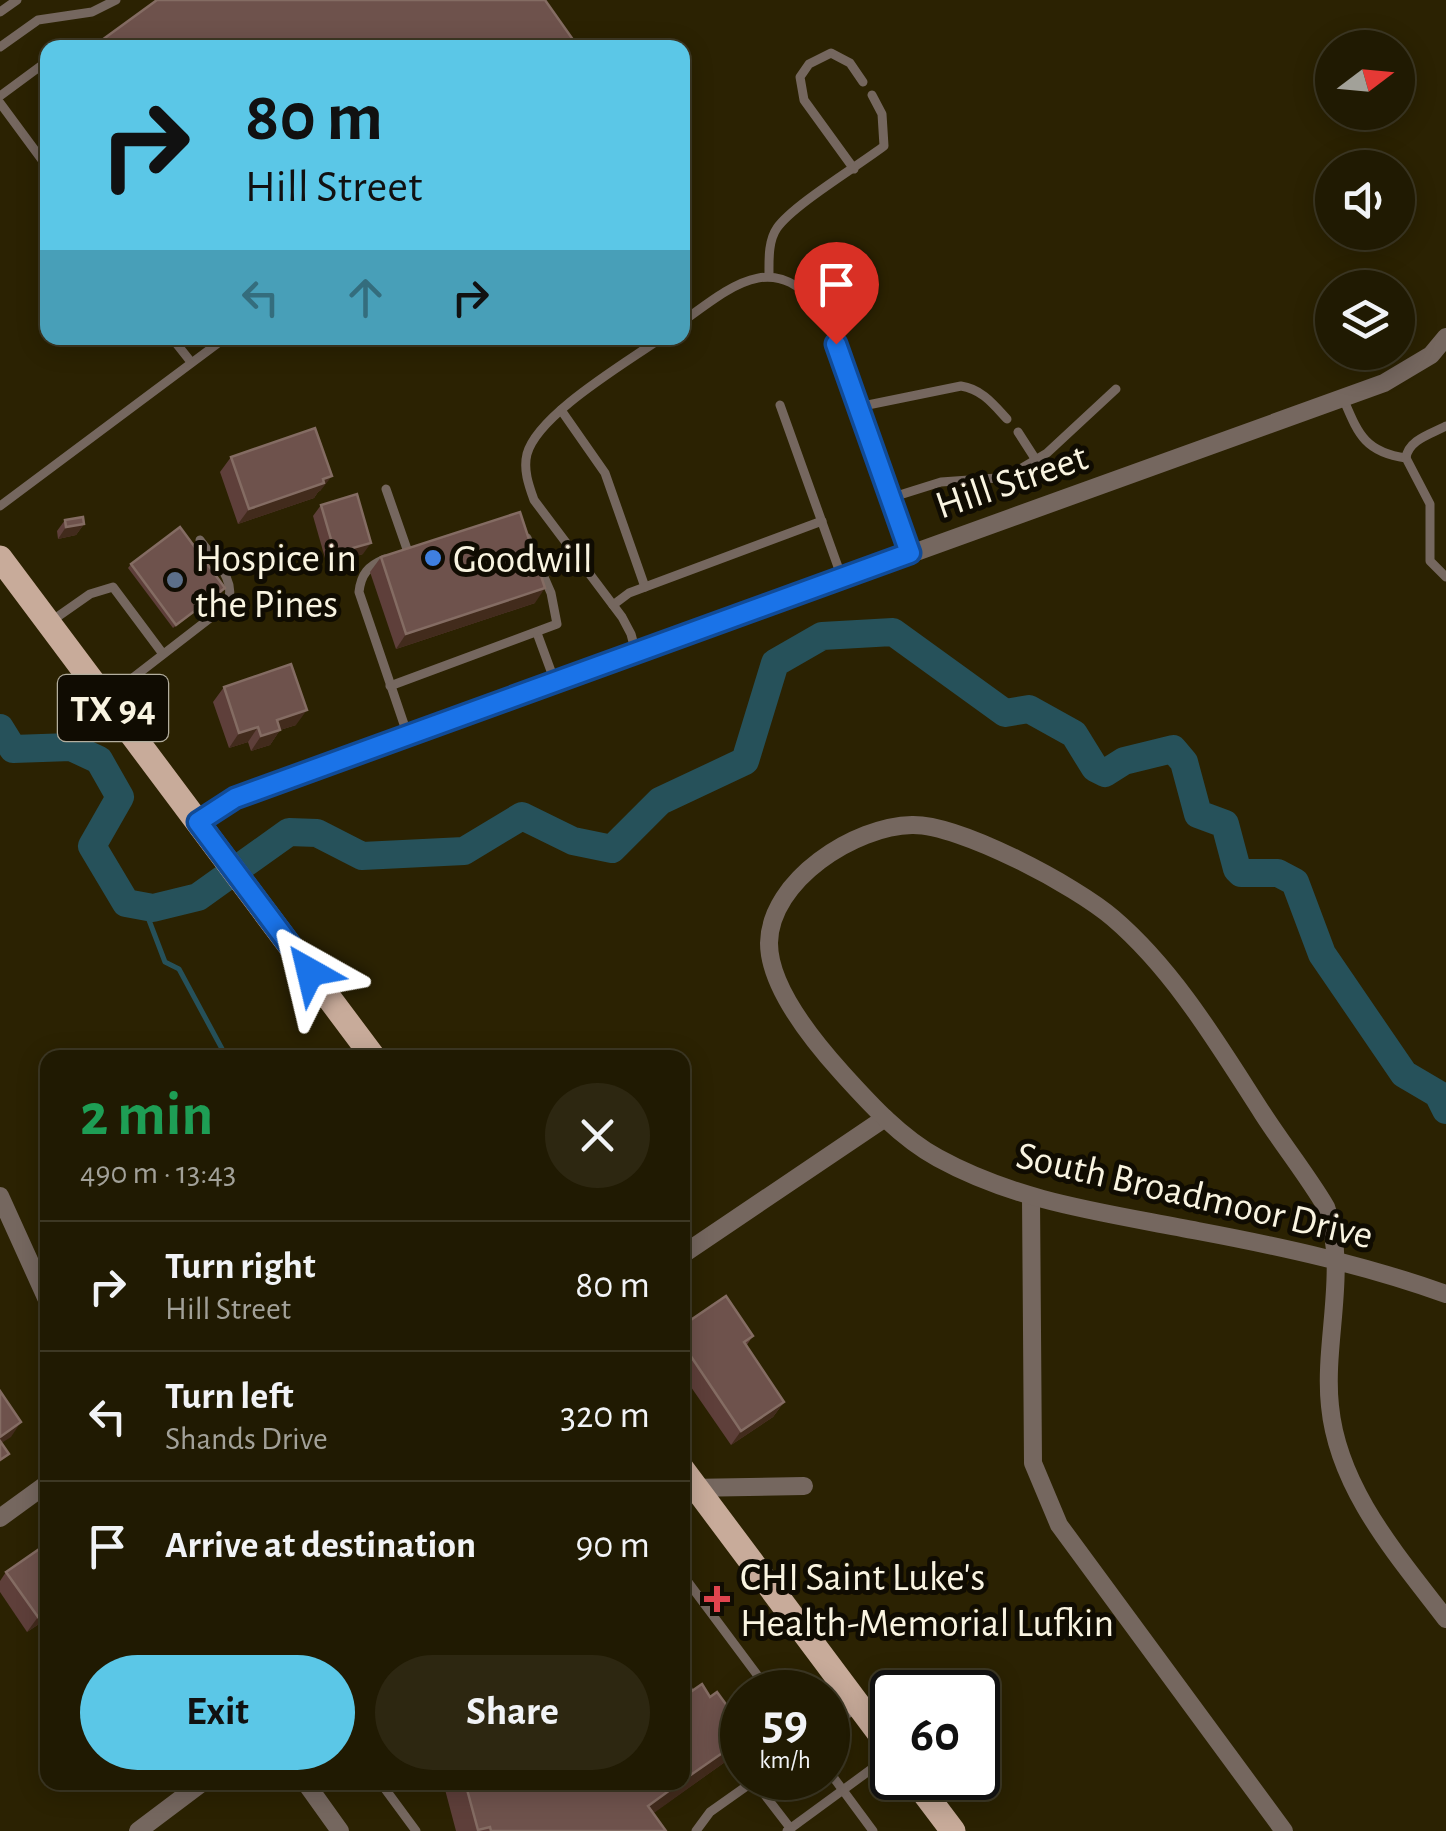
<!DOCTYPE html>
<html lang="en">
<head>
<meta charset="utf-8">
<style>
  body { margin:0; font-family:"Alegreya Sans",sans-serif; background:#2d2711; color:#f1f3f6; height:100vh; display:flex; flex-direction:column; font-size:38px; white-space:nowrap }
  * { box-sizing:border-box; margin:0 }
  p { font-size:32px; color:#a2a199 }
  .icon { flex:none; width:55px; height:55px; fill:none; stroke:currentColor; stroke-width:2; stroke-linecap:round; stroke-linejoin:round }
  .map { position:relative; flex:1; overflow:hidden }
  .sheet { position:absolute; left:40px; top:1050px; width:650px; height:740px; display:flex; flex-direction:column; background:#201a02; border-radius:20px; box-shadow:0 5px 25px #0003,0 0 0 2px #3d3824 }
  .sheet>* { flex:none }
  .guide { position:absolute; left:40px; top:40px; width:650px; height:305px; border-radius:20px; box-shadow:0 5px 25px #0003,0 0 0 2px #3d3824; background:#5bc7e7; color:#111; overflow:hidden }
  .needle { width:65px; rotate:74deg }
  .fabs { position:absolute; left:1315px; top:30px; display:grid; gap:20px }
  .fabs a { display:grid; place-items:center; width:100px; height:100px; border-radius:50%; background:#201a02; box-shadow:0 5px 25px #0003,0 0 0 2px #3d3824; font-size:50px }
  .speed { position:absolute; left:720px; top:1670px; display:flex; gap:20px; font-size:50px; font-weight:700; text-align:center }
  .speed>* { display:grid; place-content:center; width:130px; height:130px; border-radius:50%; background:#201a02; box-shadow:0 5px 25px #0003,0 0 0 2px #3d3824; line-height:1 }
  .speed small { font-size:25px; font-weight:400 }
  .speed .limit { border:5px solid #111; border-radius:15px; background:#fff; color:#111 }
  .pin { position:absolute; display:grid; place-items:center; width:85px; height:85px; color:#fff; margin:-102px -42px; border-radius:50% 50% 50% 0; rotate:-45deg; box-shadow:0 0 10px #0007 }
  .pin .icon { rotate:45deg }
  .me { position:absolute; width:110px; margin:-55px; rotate:323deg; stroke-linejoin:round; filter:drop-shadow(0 0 8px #0008) }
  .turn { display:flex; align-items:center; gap:35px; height:210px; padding:0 40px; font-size:45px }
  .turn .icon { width:130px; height:130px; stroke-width:2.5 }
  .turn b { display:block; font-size:70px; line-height:85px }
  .lanes { display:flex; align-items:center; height:95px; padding:0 40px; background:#0003; justify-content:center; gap:50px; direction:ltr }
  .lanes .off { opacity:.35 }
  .round { display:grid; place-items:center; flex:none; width:105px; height:105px; border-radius:52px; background:#2d2711 }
  .head { display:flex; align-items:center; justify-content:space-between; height:170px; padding:0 40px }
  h1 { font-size:60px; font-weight:600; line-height:75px; color:#1e9e55 }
  .primary-button { display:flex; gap:20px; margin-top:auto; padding:20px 40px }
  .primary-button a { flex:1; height:115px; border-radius:60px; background:#5bc7e7; color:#111; font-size:40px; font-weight:600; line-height:115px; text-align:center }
  .primary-button a+a { background:#2d2711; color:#f1f3f6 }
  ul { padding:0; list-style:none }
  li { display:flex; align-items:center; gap:30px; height:130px; padding:0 40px; border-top:2px solid #3d3824 }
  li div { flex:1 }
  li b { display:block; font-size:38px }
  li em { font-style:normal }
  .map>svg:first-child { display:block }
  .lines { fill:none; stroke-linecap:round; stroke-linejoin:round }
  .stream { stroke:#26515a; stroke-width:5 }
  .river { stroke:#26515a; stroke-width:28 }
  .lane { stroke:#75675f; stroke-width:9 }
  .street { stroke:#75675f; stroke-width:18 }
  .primary { stroke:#c8ab9a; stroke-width:25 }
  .wall { fill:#5e3f3a }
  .shaded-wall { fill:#422b1c }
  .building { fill:#6e524c; stroke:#846c63; stroke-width:2.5 }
  .route-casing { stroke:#114b97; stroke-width:25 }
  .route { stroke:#1a73e8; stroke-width:18 }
  .shop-dot { fill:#3f7fe0; stroke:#100c02; stroke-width:4 }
  .service-dot { fill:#5c6f8a; stroke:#100c02; stroke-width:4 }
  .health-dot { fill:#e0444e; stroke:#100c02; stroke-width:4 }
  .labels { text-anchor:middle; stroke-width:10; stroke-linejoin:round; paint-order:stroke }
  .shield { fill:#100c02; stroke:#b3ae9e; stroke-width:2.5 }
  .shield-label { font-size:38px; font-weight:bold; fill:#f9f4e1 }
  .street-label { font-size:40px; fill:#f9f4e1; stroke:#100c02 }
  .poi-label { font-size:40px; fill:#f9f4e1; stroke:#100c02; text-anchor:start }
</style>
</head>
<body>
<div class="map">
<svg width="1446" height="1831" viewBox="0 0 1446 1831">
  <rect width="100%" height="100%" fill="#2b2202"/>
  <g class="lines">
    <path class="stream" d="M144 907 165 962 179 969 227 1058"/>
    <path class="river" d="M0 728 13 749 71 747 99 760 120 797 92 846 126 903 153 908 198 897 289 832 317 833 362 856 464 851 522 816 573 841 612 849 660 801 745 761 775 663 822 636 893 632 1005 713 1029 709 1074 734 1095 768 1105 773 1124 761 1173 749 1184 762 1198 814 1225 824 1237 869 1241 873H1278L1295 882 1322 954 1404 1074 1438 1094 1446 1110"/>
    <g class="lane">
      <path d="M0 12 17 0"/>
      <path d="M0 47 38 20 92 12 116 0"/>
      <path d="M0 96 42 65"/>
      <path d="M0 103 48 168"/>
      <path d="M854 169 804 100 800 77 809 64 831 53 850 63 863 82"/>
      <path d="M769 275C769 260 768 241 777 228 793 205 858 166 884 146L882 114 872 95"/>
      <path d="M682 322C734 284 775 248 824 313L909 553"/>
      <path d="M172 338 191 362"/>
      <path d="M1343 398C1358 433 1364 452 1406 458L1430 504V561L1446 577"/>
      <path d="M780 405 842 578"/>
      <path d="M858 407 961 386C982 389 994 405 1007 419"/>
      <path d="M561 410 605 473 645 587"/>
      <path d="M1018 432 1036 460"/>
      <path d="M1406 458C1408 440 1431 434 1446 426"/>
      <path d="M386 489 408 552"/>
      <path d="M890 498 941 482 997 478 1015 472 1047 453 1116 389"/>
      <path d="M0 506 225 338"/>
      <path d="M385 559C368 566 361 574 359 592L408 736"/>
      <path d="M613 605 629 593 822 521"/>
      <path d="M50 622 90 594 113 587 163 654"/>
      <path d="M537 633 555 682"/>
      <path d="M636 653 631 634 622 617 534 500C529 486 523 470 527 454 538 414 626 363 661 338"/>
      <path d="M390 686 557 624 551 593 527 538"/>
      <path d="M108 697 227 605C238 580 214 560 200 540"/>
      <path d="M682 1574 770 1692"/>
      <path d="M682 1674 689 1692 700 1700"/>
      <path d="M721 1714 742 1722"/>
      <path d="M828 1728 857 1707"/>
      <path d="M828 1770 873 1831"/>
      <path d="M754 1781 791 1829"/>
      <path d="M380 1782 416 1831"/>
      <path d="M696 1831 710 1812 758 1778"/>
      <path d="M787 1831 892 1754"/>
    </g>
    <g class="street">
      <path d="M198 822 235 798 1384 383 1431 355 1446 337"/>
      <path d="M0 1196 48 1302"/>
      <path d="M1031 1198 1033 1463 1059 1525 1284 1831"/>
      <path d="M682 1255 885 1118"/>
      <path d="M1446 1294C1365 1265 1283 1247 1198 1231 1108 1213 1020 1203 938 1158 901 1138 870 1104 842 1073 814 1042 769 987 769 943 770 880 855 826 912 825 960 824 1076 886 1113 918 1175 971 1219 1046 1263 1114 1283 1145 1307 1175 1326 1207 1349 1269 1323 1342 1330 1406 1338 1489 1398 1556 1446 1619"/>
      <path d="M688 1488 804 1486"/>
      <path d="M0 1518 48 1483"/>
      <path d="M305 1782 340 1831"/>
      <path d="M138 1831 203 1782"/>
    </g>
    <g class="primary">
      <path d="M0 558 374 1058"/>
      <path d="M682 1469 892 1750"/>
      <path d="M913 1778 953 1831"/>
    </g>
  </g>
  <g class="wall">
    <path d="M48 81V95L43 88Z"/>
    <path d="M231 457 321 490 318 492 314 498 238 524 220 472Z"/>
    <path d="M321 505 363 554 327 565 313 516Z"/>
    <path d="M65 520 84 524 76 535 58 539 57 531Z"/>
    <path d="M381 557 535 603 396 649 370 572Z"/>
    <path d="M131 564 222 592 173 628 128 568Z"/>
    <path d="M224 687 296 725 280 730 270 745 251 751 248 742 229 748 213 702Z"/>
    <path d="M682 1326 753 1336 746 1346 784 1402 773 1417 731 1445 682 1374Z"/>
    <path d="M48 1543V1618L27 1632 0 1592V1581L6 1572Z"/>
    <path d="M710 1697 733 1714 728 1721 725 1762 653 1813 666 1831H456L443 1782H682Z"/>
  </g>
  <g class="shaded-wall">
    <path d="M332 476 321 490 318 492 314 498 238 524 249 509Z"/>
    <path d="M84 524 76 535 58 539 66 527Z"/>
    <path d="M371 543 363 554 327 565 335 553Z"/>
    <path d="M225 588 222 592 173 628 176 625Z"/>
    <path d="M545 588 535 603 396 649 406 634Z"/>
    <path d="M307 710 296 725 280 730 270 745 251 751 261 736 277 720Z"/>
    <path d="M258 727 248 742 229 748 239 733Z"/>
    <path d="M784 1402 773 1417 731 1445 741 1431Z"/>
    <path d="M21 1422 11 1437 0 1444V1437Z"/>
    <path d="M48 1610V1618L27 1632 38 1617Z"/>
    <path d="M741 1740 725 1762 633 1828 648 1806Z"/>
  </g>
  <g class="building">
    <path d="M157 0H545L574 41 566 48H91Z"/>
    <path d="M315 428 332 476 323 479 324 483 249 509 231 457Z"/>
    <path d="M357 494 371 543 335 553 321 505Z"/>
    <path d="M520 512 545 588 406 634 381 557Z"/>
    <path d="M83 517 84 524 66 527 65 520Z"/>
    <path d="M180 527 225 588 176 625 131 564Z"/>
    <path d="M291 664 307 710 277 720 280 730 261 736 258 727 239 733 224 687Z"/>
    <path d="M726 1296 753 1336 744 1342 784 1402 741 1431 682 1343V1326Z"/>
    <path d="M0 1391 21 1422 0 1437Z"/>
    <path d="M0 1441 9 1454 0 1460Z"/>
    <path d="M48 1543V1610L38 1617 6 1572Z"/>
    <path d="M682 1649 688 1665 682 1667Z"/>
    <path d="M702 1684 710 1697 717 1692 733 1714 726 1719 741 1740 682 1781V1698Z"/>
    <path d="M465 1782H681L648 1806 666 1831H491L490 1827 478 1830Z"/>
  </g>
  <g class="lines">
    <defs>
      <path id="route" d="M310 972 198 822 235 798 910 553 836 344"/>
    </defs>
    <use href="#route" class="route-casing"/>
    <use href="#route" class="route"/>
  </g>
  <circle class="shop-dot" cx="433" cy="558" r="10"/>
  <circle class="service-dot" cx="175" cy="580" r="10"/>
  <path class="health-dot" d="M712 1584h10v10h10v10h-10v10h-10v-10h-10v-10h10z"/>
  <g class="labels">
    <rect class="shield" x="58" y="675" width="110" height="66" rx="8"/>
    <g class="shield-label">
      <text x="113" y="721">TX 94</text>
    </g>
    <g class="street-label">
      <text transform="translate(1011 480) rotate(-19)" y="14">Hill Street</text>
      <text transform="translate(1195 1194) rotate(13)" y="14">South Broadmoor Drive</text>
    </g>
    <g class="poi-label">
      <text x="195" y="571">Hospice in<tspan x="195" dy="46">the Pines</tspan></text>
      <text x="453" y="572">Goodwill</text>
      <text x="740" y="1590">CHI Saint Luke's<tspan x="740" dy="46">Health-Memorial Lufkin</tspan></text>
    </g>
  </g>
</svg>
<div class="fabs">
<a><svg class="needle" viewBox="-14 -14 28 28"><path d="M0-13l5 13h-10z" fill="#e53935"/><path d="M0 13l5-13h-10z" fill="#a2a199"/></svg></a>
<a><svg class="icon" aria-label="sound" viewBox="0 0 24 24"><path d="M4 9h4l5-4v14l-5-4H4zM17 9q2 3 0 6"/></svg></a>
<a><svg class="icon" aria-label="layers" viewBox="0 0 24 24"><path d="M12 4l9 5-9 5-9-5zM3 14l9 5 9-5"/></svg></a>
</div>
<div class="speed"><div>59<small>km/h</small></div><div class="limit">60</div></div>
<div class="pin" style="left:836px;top:344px;background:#d93025"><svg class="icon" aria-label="arrive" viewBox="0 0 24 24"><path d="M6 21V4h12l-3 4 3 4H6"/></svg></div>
<svg class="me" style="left:310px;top:972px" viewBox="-20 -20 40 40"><path d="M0-17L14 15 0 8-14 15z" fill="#1a73e8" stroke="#fff" stroke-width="4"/></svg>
<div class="guide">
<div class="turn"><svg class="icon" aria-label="right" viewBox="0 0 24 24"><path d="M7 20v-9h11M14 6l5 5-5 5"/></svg><div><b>80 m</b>Hill Street</div></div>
<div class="lanes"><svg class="icon off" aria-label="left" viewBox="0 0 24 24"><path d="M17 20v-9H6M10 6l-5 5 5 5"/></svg><svg class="icon off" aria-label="ahead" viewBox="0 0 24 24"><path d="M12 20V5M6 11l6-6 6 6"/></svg><svg class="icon" aria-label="right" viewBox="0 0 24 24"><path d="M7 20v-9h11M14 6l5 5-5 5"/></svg></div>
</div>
<section class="sheet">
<div class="head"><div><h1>2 min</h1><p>490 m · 13:43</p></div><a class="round"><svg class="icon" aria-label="close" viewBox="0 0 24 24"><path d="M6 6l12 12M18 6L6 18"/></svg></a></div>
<ul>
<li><svg class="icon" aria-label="right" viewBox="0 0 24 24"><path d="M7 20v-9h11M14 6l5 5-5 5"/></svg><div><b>Turn right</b><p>Hill Street</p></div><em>80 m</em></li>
<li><svg class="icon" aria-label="left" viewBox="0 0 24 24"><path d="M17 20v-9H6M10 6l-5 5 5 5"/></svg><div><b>Turn left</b><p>Shands Drive</p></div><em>320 m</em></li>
<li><svg class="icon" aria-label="arrive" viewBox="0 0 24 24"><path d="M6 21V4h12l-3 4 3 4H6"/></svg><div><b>Arrive at destination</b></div><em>90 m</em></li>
</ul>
<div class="primary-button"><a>Exit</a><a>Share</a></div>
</section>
</div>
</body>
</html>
